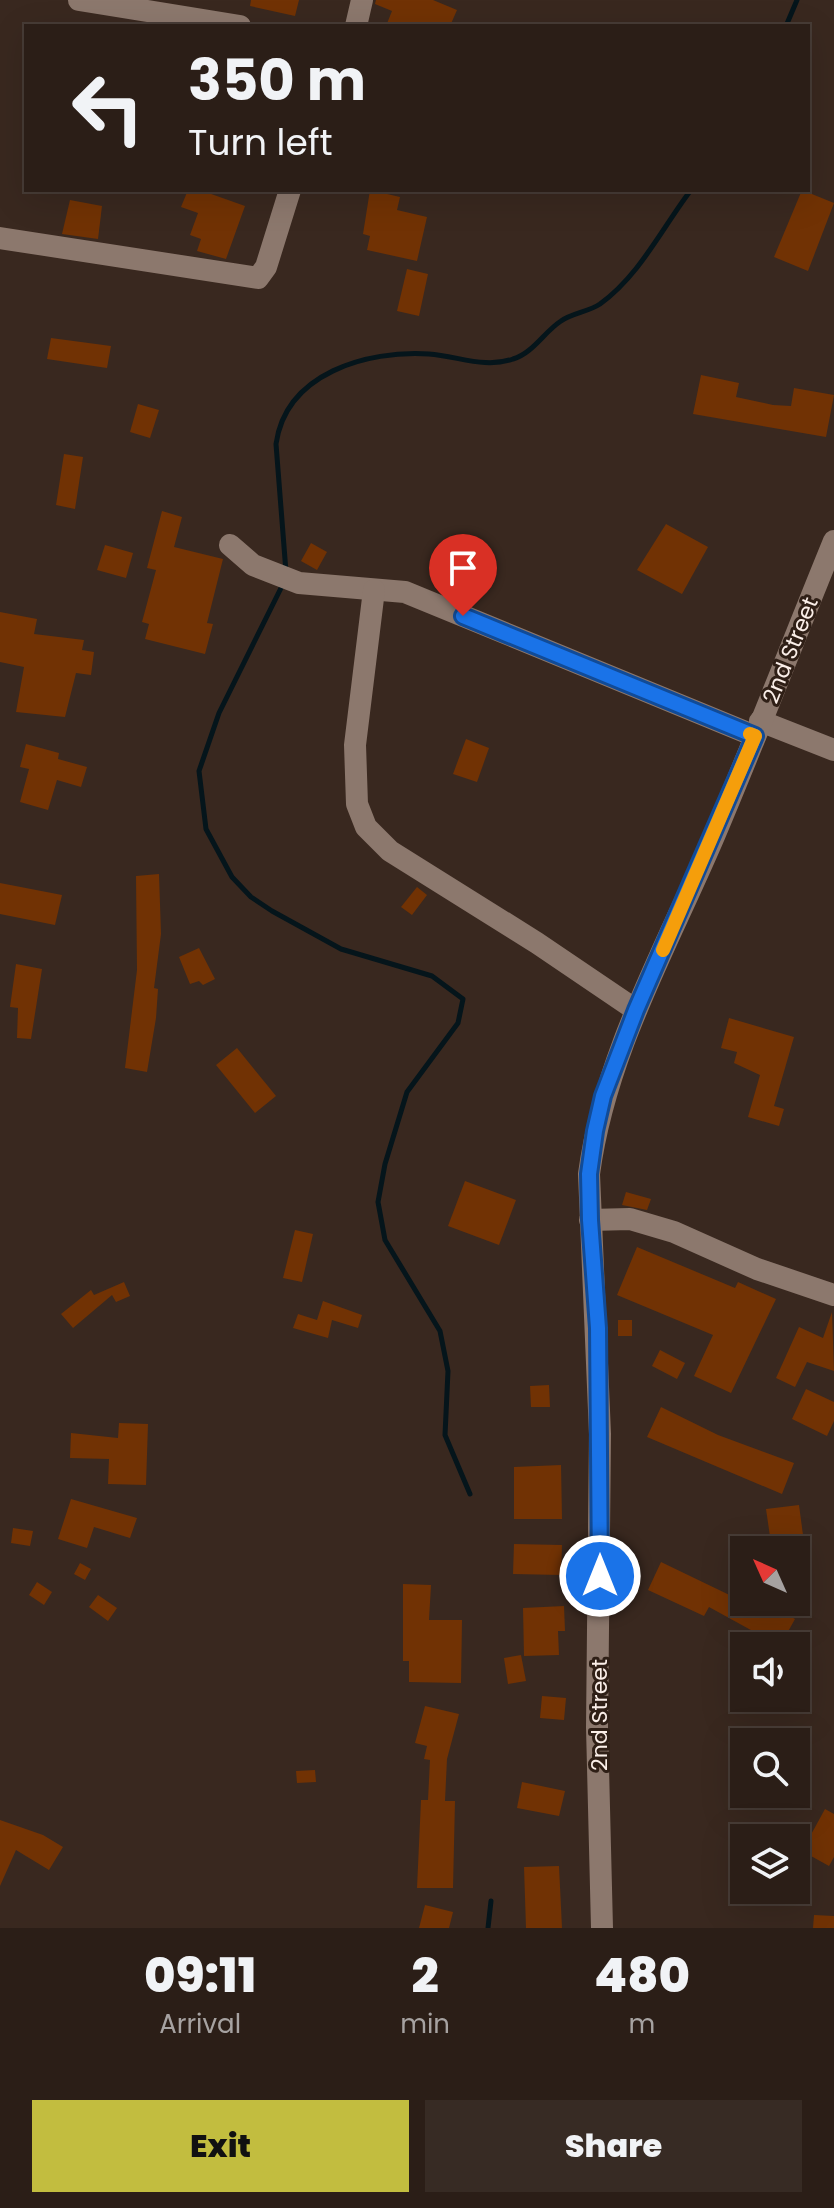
<!DOCTYPE html>
<html lang="en">
<head>
<meta charset="utf-8">
<style>
  body { margin:0; font-family:Poppins,sans-serif; background:#372b24; color:#f1f3f6; height:100vh; display:flex; flex-direction:column; font-size:30px; white-space:nowrap }
  * { box-sizing:border-box; margin:0 }
  p { font-size:26px; color:#a6a2a1 }
  .icon { flex:none; width:44px; height:44px; fill:none; stroke:currentColor; stroke-width:2; stroke-linecap:round; stroke-linejoin:round }
  .map { position:relative; height:1928px; overflow:hidden }
  .panel { display:flex; flex-direction:column; background:#2b1e17; flex:1 }
  .panel>* { flex:none }
  .banner { position:absolute; left:24px; top:24px; width:786px; height:168px; border-radius:0px; box-shadow:0 8px 32px #0002,0 0 0 2px #473c36; background:#2b1e17; color:#f1f3f6; overflow:hidden }
  .needle { width:52px; rotate:315deg }
  .fabs { position:absolute; left:730px; top:1536px; display:grid; gap:16px }
  .fabs a { display:grid; place-items:center; width:80px; height:80px; border-radius:0px; background:#2b1e17; box-shadow:0 8px 32px #0002,0 0 0 2px #473c36; font-size:40px }
  .pin { position:absolute; display:grid; place-items:center; width:68px; height:68px; color:#fff; margin:-82px -34px; border-radius:50% 50% 50% 0; rotate:-45deg; box-shadow:0 0 8px #0007 }
  .pin .icon { rotate:45deg }
  .me { position:absolute; width:88px; margin:-44px; rotate:0deg; stroke-linejoin:round; filter:drop-shadow(0 0 6px #0008) }
  .turn { display:flex; align-items:center; gap:28px; height:168px; padding:0 32px; font-size:36px }
  .turn .icon { width:104px; height:104px; stroke-width:2.5 }
  .turn b { display:block; font-size:56px; line-height:68px }
  .eta { display:flex; justify-content:space-evenly; align-items:center; height:136px; text-align:center }
  .eta b { font-size:48px; font-weight:800; line-height:56px }
  .action { display:flex; gap:16px; margin-top:auto; padding:16px 32px }
  .action a { flex:1; height:92px; border-radius:0px; background:#c2bd3f; color:#111; font-size:32px; font-weight:800; line-height:92px; text-align:center }
  .action a+a { background:#372b24; color:#f1f3f6 }
  .map>svg:first-child { display:block }
  .lines { fill:none; stroke-linecap:round; stroke-linejoin:round }
  .stream { stroke:#05151b; stroke-width:5 }
  .building { fill:#713204 }
  .minor { stroke:#8c786d; stroke-width:22 }
  .route-casing { stroke:#114b97; stroke-width:20 }
  .route { stroke:#1a73e8; stroke-width:14 }
  .slow { stroke:#f59e0b; stroke-width:14 }
  .labels { text-anchor:middle; stroke-width:6; stroke-linejoin:round; paint-order:stroke }
  .street-label { font-size:22px; fill:#faeee8; stroke:#2f1f16 }
</style>
</head>
<body>
<div class="map">
<svg width="834" height="1928" viewBox="0 0 834 1928">
  <rect width="100%" height="100%" fill="#39281f"/>
  <g class="lines">
    <g class="stream">
      <path d="M786 26 797 0"/>
      <path d="M286 572 276 444C286 373 367 350 429 354 458 356 485 369 513 359 533 353 544 332 561 321 572 313 588 312 600 304 640 275 662 228 691 190"/>
      <path d="M284 582 219 713 199 771 206 829 232 877 251 897 272 911 341 949 432 976 463 999 458 1023 407 1092 385 1164 378 1202 385 1240 440 1331 448 1371 445 1435 470 1494"/>
      <path d="M488 1928 491 1901"/>
    </g>
  </g>
  <g class="building">
    <path d="M251 0H299L295 16 250 6Z"/>
    <path d="M376 0H433L457 10 450 26H386L392 11 375 4Z"/>
    <path d="M188 190H200L245 206 226 259 197 251 201 239 190 235 198 213 181 207Z"/>
    <path d="M370 190 400 197 397 210 427 217 417 261 367 250 370 236 363 234Z"/>
    <path d="M802 190 834 203 808 271 774 257Z"/>
    <path d="M70 200 102 206 98 239 62 234Z"/>
    <path d="M407 269 428 274 419 316 397 311Z"/>
    <path d="M51 338 111 346 107 368 47 359Z"/>
    <path d="M701 375 739 383 736 397 773 405 791 406 794 388 834 395 826 437 693 414Z"/>
    <path d="M138 404 159 410 150 438 130 432Z"/>
    <path d="M64 454 83 457 75 509 56 505Z"/>
    <path d="M162 511 182 517 174 547 223 559 207 623 213 624 205 654 145 639 149 624 142 622 156 570 147 568Z"/>
    <path d="M666 524 708 547 682 594 637 570Z"/>
    <path d="M311 543 327 552 317 570 301 561Z"/>
    <path d="M105 545 133 553 126 578 97 570Z"/>
    <path d="M442 572 474 578 470 600 440 591Z"/>
    <path d="M0 612 37 619 34 634 84 640 82 650 94 652 91 675 76 673 65 717 16 712 24 667 0 662Z"/>
    <path d="M466 739 489 748 477 782 453 774Z"/>
    <path d="M26 744 59 753 58 759 87 767 81 787 57 780 48 810 20 802 29 769 20 767Z"/>
    <path d="M159 874 161 934 154 988 158 989 156 1018 147 1072 125 1068 137 970 136 876Z"/>
    <path d="M0 883 62 895 55 925 0 914Z"/>
    <path d="M417 887 427 895 412 915 401 907Z"/>
    <path d="M199 948 215 979 203 985 199 981 190 984 179 957Z"/>
    <path d="M16 964 42 969 31 1039 17 1038 18 1008 10 1007Z"/>
    <path d="M729 1018 794 1037 774 1106 784 1109 779 1126 748 1117 760 1075 734 1063 737 1052 721 1048Z"/>
    <path d="M237 1048 276 1096 255 1113 216 1065Z"/>
    <path d="M465 1181 516 1200 499 1245 448 1226Z"/>
    <path d="M626 1192 651 1199 647 1210 622 1205Z"/>
    <path d="M295 1230 313 1234 302 1282 283 1278Z"/>
    <path d="M637 1247 735 1288 738 1282 776 1299 731 1393 694 1376 713 1335 617 1295Z"/>
    <path d="M124 1282 130 1296 116 1302 112 1295 73 1328 61 1314 91 1290 94 1295Z"/>
    <path d="M323 1301 362 1315 358 1328 332 1320 328 1338 293 1328 298 1314 317 1320Z"/>
    <path d="M832 1312 834 1371 807 1362 795 1387 776 1378 799 1327 823 1338Z"/>
    <rect x="618" y="1320" width="14" height="16"/>
    <path d="M660 1350 685 1363 677 1379 652 1366Z"/>
    <path d="M549 1385 550 1407H531L530 1386Z"/>
    <path d="M806 1389 834 1402V1421L827 1436 792 1419Z"/>
    <path d="M661 1407 718 1435 794 1463 782 1494 647 1437Z"/>
    <path d="M119 1423 148 1424 146 1485 108 1484 109 1459 70 1458 71 1433 118 1438Z"/>
    <path d="M561 1465 562 1519H514V1467Z"/>
    <path d="M71 1499 137 1518 130 1538 94 1527 87 1548 58 1539Z"/>
    <path d="M799 1505 805 1550H772L766 1509Z"/>
    <path d="M13 1528 33 1531 30 1546 11 1543Z"/>
    <path d="M514 1544 562 1545 561 1575 513 1574Z"/>
    <path d="M661 1562 744 1602H764L795 1619 780 1646 709 1607 704 1616 648 1590Z"/>
    <path d="M80 1563 91 1569 85 1580 74 1574Z"/>
    <path d="M37 1582 52 1592 44 1605 29 1595Z"/>
    <path d="M403 1584 431 1585 429 1620H462L461 1683 409 1682V1661H403Z"/>
    <path d="M98 1595 117 1608 108 1621 89 1607Z"/>
    <path d="M564 1606 565 1631H558L559 1655 524 1656 523 1608Z"/>
    <path d="M521 1655 526 1681 508 1684 504 1658Z"/>
    <path d="M542 1696 566 1698 564 1720 540 1718Z"/>
    <path d="M425 1706 459 1714 447 1759 445 1801H455L453 1888H417L421 1800H428L430 1760 424 1759 427 1746 415 1743Z"/>
    <path d="M315 1770 316 1782 297 1783 296 1771Z"/>
    <path d="M522 1782 565 1791 559 1816 517 1808Z"/>
    <path d="M825 1809 834 1814V1857L829 1866 802 1851Z"/>
    <path d="M0 1820 43 1835 63 1847 49 1870 16 1850 0 1886Z"/>
    <path d="M559 1866 562 1928H526L524 1867Z"/>
    <path d="M425 1905 453 1912 449 1928H419Z"/>
    <path d="M814 1915 834 1916V1928H813Z"/>
  </g>
  <g class="lines">
    <g class="minor">
      <path d="M79 0 240 26"/>
      <path d="M356 26 362 0"/>
      <path d="M0 238 258 278 266 267 290 190"/>
      <path d="M230 545 253 565 299 583 405 592 755 736"/>
      <path d="M374 590 355 745 357 804 366 827 390 851 537 943 636 1010"/>
      <path d="M760 721 834 750"/>
      <path d="M590 1220 630 1219 674 1232 757 1269 834 1295"/>
      <path d="M602 1928 597 1727 600 1434 589 1174C605 1053 668 945 715 834 756 737 794 639 834 541"/>
    </g>
  </g>
  <g class="lines">
    <defs>
      <path id="route" d="M463 616 755 736 636 1010 603 1096 595 1131 589 1174 590 1220 598 1328 600 1576"/>
    </defs>
    <use href="#route" class="route-casing"/>
    <use href="#route" class="route"/>
    <path class="slow" d="M663 950 755 736 750 734"/>
  </g>
  <g class="labels">
    <g class="street-label">
      <text transform="translate(790 650) rotate(-68)" y="8">2nd Street</text>
      <text transform="translate(599 1715) rotate(-90)" y="8">2nd Street</text>
    </g>
  </g>
</svg>
<div class="fabs">
<a><svg class="needle" viewBox="-14 -14 28 28"><path d="M0-13l5 13h-10z" fill="#e53935"/><path d="M0 13l5-13h-10z" fill="#a6a2a1"/></svg></a>
<a><svg class="icon" aria-label="sound" viewBox="0 0 24 24"><path d="M4 9h4l5-4v14l-5-4H4zM17 9q2 3 0 6"/></svg></a>
<a><svg class="icon" aria-label="search" viewBox="0 0 24 24"><circle cx="10" cy="10" r="6"/><path d="M15 15l6 6"/></svg></a>
<a><svg class="icon" aria-label="layers" viewBox="0 0 24 24"><path d="M12 4l9 5-9 5-9-5zM3 14l9 5 9-5"/></svg></a>
</div>
<div class="pin" style="left:463px;top:616px;background:#d93025"><svg class="icon" aria-label="arrive" viewBox="0 0 24 24"><path d="M6 21V4h12l-3 4 3 4H6"/></svg></div>
<svg class="me" style="left:600px;top:1576px" viewBox="-20 -20 40 40"><circle r="17" fill="#1a73e8" stroke="#fff" stroke-width="3"/><path d="M0-11L8 9 0 5-8 9z" fill="#fff"/></svg>
<div class="banner">
<div class="turn"><svg class="icon" aria-label="left" viewBox="0 0 24 24"><path d="M17 20v-9H6M10 6l-5 5 5 5"/></svg><div><b>350 m</b>Turn left</div></div>
</div>
</div>
<section class="panel">
<div class="eta">
<div><b>09:11</b><p>Arrival</p></div>
<div><b>2</b><p>min</p></div>
<div><b>480</b><p>m</p></div>
</div>
<div class="action"><a>Exit</a><a>Share</a></div>
</section>
</body>
</html>
